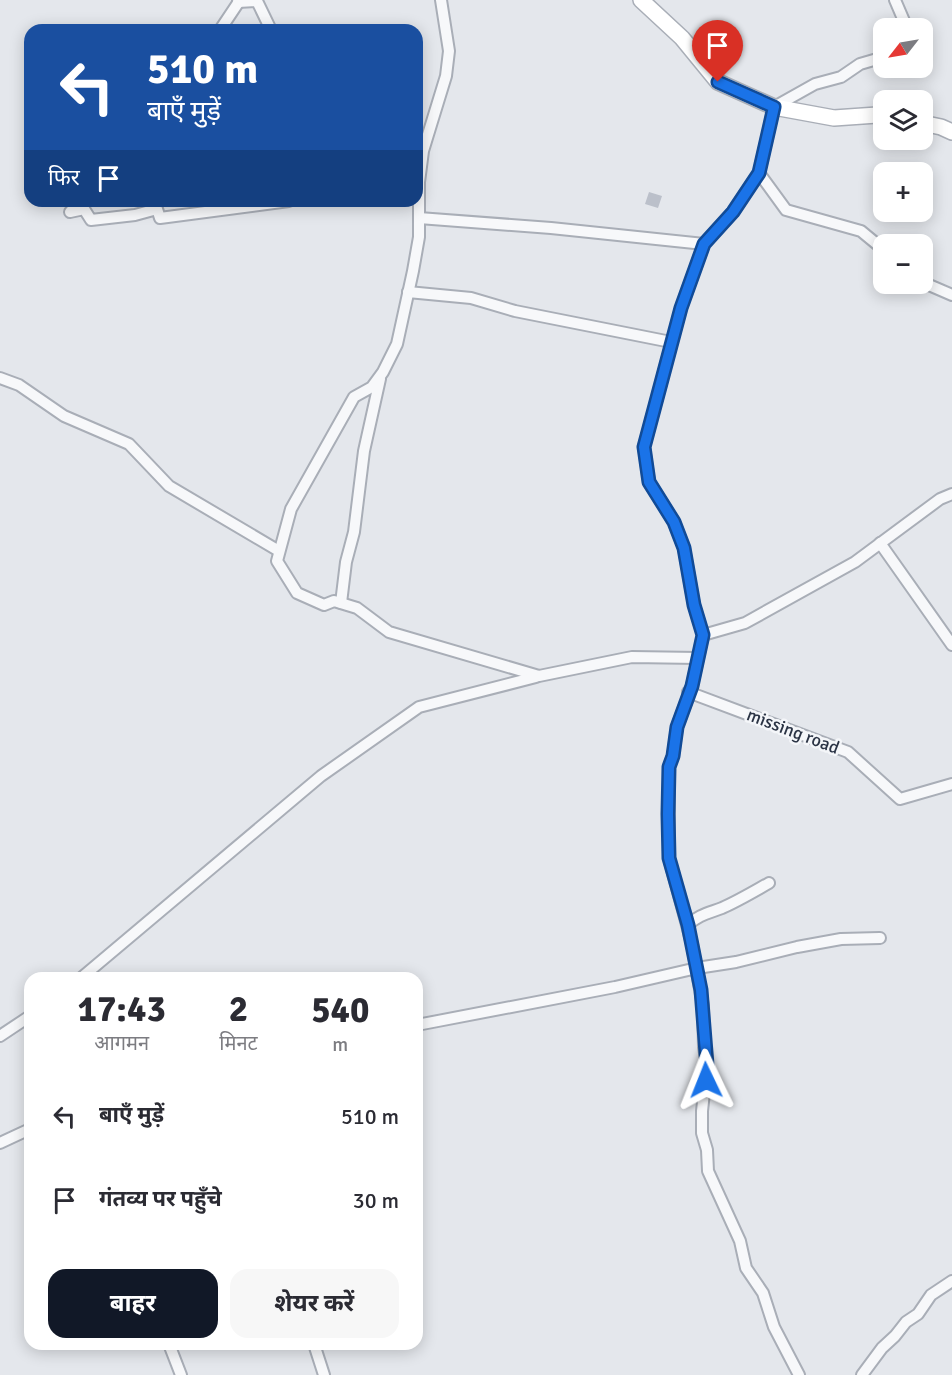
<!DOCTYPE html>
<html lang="hi">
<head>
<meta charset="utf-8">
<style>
  body { margin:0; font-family:Signika,"Noto Sans Devanagari",sans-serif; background:#f7f7f7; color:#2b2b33; height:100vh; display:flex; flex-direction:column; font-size:22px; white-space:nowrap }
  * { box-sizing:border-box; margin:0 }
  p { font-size:20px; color:#7c7c81 }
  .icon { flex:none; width:33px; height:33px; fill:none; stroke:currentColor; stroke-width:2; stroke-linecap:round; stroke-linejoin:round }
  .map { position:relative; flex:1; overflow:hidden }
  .drawer { position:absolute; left:24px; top:972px; width:399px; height:378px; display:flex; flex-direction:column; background:#fff; border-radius:18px; box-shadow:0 3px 15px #0003 }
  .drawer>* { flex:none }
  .hud { position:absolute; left:24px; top:24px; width:399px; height:183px; border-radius:18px; box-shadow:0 3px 15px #0003; background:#1a4fa0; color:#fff; overflow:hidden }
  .needle { width:39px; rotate:239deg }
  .tools { position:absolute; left:873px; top:18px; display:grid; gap:12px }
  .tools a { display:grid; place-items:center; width:60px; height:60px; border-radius:12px; background:#fff; box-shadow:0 3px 15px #0003; font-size:30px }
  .pin { position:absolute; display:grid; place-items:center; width:51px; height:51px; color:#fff; margin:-62px -26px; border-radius:50% 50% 50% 0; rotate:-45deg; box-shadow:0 0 6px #0007 }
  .pin .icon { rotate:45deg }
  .me { position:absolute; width:66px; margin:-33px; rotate:358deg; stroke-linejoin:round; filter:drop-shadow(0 0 4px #0008) }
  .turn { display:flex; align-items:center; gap:21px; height:126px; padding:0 24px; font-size:27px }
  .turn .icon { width:78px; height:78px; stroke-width:2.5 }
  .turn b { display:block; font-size:42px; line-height:51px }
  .then { display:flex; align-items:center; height:57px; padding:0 24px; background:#0003; gap:12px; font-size:22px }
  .eta { display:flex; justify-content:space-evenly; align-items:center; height:102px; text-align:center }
  .eta b { font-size:36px; font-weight:700; line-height:42px }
  .primary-button { display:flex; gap:12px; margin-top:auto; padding:12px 24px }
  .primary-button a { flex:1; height:69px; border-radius:18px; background:#111827; color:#fff; font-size:24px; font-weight:700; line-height:69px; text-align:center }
  .primary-button a+a { background:#f7f7f7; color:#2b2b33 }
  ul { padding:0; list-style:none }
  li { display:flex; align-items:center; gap:18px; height:84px; padding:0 24px }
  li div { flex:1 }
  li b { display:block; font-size:22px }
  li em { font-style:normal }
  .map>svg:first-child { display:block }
  .building { fill:#bbc0ca }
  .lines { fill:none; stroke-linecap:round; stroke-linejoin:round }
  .minor-casing { stroke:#a9aeb7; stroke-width:14 }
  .secondary-casing { stroke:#a9aeb7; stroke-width:18 }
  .minor { stroke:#f7f8fa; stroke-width:10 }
  .secondary { stroke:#fff; stroke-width:15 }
  .route-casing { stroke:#114b97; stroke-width:15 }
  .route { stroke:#1a73e8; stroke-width:10 }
  .labels { text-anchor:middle; stroke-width:5; stroke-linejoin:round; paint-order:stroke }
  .street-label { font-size:18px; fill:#2b3445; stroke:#f4f6f9 }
</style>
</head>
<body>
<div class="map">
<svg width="952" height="1375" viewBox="0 0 952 1375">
  <rect width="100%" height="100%" fill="#e4e7ec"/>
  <path class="building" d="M649 192 662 196 658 208 645 204Z"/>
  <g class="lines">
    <defs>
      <g id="minor">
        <path d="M441 0 449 51 446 76 423 151 419 182V237L413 271 397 344 383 372 372 387 354 397 291 509 277 561 297 593 324 605 334 601 357 608 389 632 539 676 632 657 698 658"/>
        <path d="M895 0 907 28"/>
        <path d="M238 2 257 1 271 30"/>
        <path d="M220 30 240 0"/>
        <path d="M759 173 786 210 861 231 884 250"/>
        <path d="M80 201 70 212 84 209 91 220 135 215 157 209 160 218 289 201"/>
        <path d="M419 218 551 228 704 244 733 212 759 173 774 107 815 84 841 77 860 64 884 57"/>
        <path d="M704 244 681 308 644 447 649 482 674 522 684 548 694 605 703 635 692 686 677 727 673 756 669 767V858L692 944 703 1006 704 1047 707 1065 702 1111V1133L707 1150 708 1171 740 1241 746 1268 763 1293 774 1327 799 1375"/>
        <path d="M922 282 952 295"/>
        <path d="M408 292 471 298 515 311 671 342"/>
        <path d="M0 378 19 385 64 416 129 444 169 486 279 551"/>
        <path d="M880 543 952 645"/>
        <path d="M341 603 346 562 354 532 364 451 380 379"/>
        <path d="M703 635 745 623 855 562 940 499 952 494"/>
        <path d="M688 692 848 752 900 799 952 784"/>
        <path d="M688 925C698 915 709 913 722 908 738 901 753 892 769 883"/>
        <path d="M81 978 321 776 419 707 536 677"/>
        <path d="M417 1025 615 987 697 968 736 962 797 947 841 939 880 938"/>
        <path d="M0 1036 30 1016"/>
        <path d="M0 1143 30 1129"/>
        <path d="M169 1344 181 1375"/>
        <path d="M314 1344 324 1375"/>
        <path d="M862 1375 882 1348 895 1336 906 1322 918 1314 931 1295 952 1281"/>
      </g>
      <g id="secondary">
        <path d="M641 0 682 38 718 82 774 107 834 118 877 115 884 116"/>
        <path d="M922 123 941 127 952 132"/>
      </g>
    </defs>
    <use href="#minor" class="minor-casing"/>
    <use href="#secondary" class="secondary-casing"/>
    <use href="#minor" class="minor"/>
    <use href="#secondary" class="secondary"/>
  </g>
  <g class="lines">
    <defs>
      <path id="route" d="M706 1080 707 1065 701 990 688 925 669 858 668 814 669 767 673 756 677 727 692 686 703 635 694 605 684 548 674 522 649 482 644 447 681 308 704 244 733 212 759 173 774 107 718 82"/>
    </defs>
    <use href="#route" class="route-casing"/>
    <use href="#route" class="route"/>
  </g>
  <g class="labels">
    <g class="street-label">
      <text transform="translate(793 731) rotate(21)" y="6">missing road</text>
    </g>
  </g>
</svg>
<div class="tools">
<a><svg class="needle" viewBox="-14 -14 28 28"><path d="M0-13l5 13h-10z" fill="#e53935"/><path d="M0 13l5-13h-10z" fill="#7c7c81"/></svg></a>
<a><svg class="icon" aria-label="layers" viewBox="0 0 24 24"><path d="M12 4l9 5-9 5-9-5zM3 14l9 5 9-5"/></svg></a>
<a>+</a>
<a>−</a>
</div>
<div class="pin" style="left:718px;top:82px;background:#d93025"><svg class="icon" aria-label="arrive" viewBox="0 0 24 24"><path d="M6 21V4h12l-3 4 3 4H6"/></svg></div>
<svg class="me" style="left:706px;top:1080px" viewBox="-20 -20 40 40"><path d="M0-17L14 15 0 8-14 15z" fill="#1a73e8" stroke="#fff" stroke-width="4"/></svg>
<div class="hud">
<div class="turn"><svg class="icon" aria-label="left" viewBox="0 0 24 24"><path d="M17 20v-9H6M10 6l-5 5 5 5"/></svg><div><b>510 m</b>बाएँ मुड़ें</div></div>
<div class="then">फिर<svg class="icon" aria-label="arrive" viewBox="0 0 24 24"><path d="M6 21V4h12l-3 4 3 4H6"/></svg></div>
</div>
<section class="drawer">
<div class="eta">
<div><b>17:43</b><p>आगमन</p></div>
<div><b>2</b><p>मिनट</p></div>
<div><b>540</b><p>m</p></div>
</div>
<ul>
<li><svg class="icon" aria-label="left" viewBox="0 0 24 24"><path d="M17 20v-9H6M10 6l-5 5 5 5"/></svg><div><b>बाएँ मुड़ें</b></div><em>510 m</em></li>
<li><svg class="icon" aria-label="arrive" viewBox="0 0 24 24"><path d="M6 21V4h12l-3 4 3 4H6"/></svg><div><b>गंतव्य पर पहुँचे</b></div><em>30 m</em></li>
</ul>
<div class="primary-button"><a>बाहर</a><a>शेयर करें</a></div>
</section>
</div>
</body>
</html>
